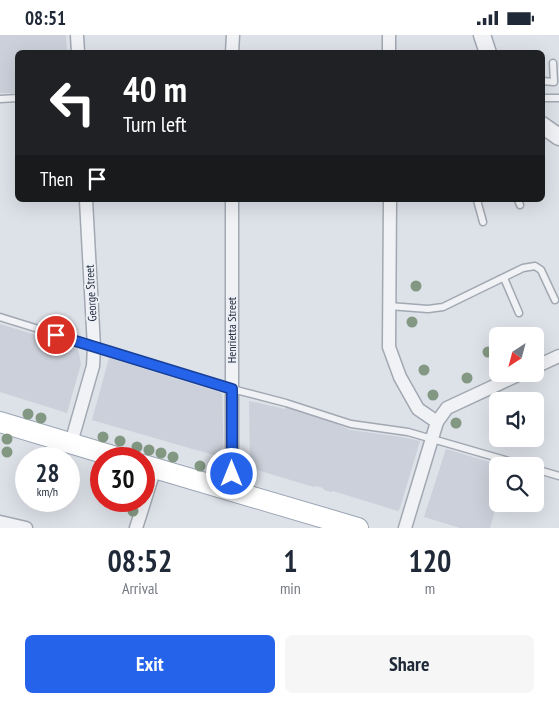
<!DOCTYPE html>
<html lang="en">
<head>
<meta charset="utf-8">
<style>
  body { margin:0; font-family:"PT Sans Narrow",sans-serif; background:#f6f6f7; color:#1f2937; height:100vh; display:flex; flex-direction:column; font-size:19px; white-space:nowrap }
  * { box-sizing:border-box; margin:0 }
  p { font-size:16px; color:#747a83 }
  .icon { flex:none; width:28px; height:28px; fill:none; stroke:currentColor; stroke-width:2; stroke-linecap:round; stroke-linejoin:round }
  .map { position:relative; height:493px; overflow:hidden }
  .side { display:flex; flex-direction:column; background:#fff; flex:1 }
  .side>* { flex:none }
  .hud { position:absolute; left:15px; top:15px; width:530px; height:152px; border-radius:8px; box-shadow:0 5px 20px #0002; background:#202124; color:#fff; overflow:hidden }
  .needle { width:32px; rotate:216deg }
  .tools { position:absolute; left:489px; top:292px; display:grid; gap:10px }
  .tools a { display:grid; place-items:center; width:55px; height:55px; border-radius:8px; background:#fff; box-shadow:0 5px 20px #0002; font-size:25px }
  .speed { position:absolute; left:15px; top:412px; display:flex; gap:10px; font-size:25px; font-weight:700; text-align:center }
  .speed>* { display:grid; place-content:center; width:65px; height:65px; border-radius:50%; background:#fff; box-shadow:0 5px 20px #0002; line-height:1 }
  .speed small { font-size:12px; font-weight:400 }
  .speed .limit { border:8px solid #d22; background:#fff; color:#111 }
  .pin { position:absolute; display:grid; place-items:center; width:42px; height:42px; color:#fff; margin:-21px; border:2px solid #fff; border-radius:50%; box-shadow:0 1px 5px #0007 }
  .me { position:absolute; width:55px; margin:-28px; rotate:0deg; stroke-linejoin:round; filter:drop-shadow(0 0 4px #0008) }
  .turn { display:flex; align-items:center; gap:18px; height:105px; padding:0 25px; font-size:22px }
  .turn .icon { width:65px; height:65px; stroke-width:2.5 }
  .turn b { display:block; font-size:35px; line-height:42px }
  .then { display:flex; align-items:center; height:48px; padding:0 25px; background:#0003; gap:10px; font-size:19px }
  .eta { display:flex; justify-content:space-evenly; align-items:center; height:85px; text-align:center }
  .eta b { font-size:30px; font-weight:600; line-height:35px }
  .action { display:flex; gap:10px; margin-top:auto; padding:10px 25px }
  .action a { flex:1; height:58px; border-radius:8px; background:#2563eb; color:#fff; font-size:20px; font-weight:600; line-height:58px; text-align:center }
  .action a+a { background:#f6f6f7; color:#1f2937 }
  .status { display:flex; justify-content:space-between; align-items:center; height:35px; padding:0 25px; background:#fff; direction:ltr }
  .status svg { height:14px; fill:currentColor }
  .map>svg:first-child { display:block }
  .built { fill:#cbd0da }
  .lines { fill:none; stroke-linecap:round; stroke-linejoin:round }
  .service-casing { stroke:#a2a8b2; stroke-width:9 }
  .minor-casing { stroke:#a2a8b2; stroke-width:15 }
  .tertiary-casing { stroke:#a2a8b2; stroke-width:19 }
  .primary-casing { stroke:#9ba5b5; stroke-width:22 }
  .service { stroke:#f0f2f6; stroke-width:6 }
  .minor { stroke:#f0f2f6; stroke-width:12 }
  .tertiary { stroke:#f0f2f6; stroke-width:16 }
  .primary { stroke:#fff; stroke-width:20 }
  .tree { fill:#839883 }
  .route-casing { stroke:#184099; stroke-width:12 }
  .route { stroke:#2563eb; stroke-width:9 }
  .labels { text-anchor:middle; stroke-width:4; stroke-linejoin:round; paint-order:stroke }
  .street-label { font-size:12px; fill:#252f40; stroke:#ecf0f6 }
</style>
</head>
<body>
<div class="status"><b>08:51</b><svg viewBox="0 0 49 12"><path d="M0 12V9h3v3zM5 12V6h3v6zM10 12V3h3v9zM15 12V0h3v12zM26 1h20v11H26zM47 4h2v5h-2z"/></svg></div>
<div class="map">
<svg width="559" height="493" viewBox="0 0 559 493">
  <rect width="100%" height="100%" fill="#dde1e8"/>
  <g class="built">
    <path d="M0 0H66L67 17 18 18 17 58H0Z"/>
    <path d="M0 289 78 313 81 329 67 378 0 357Z"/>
    <path d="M109 323 222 358 224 423 92 385Z"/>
    <path d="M249 366 285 374 286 372 335 388 350 395 402 402 420 406 400 473 398 476 333 456 331 457 324 455 323 453 316 451 314 452 257 435V434L252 432 250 428Z"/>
    <path d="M446 414 503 431H498L497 468 490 493H460L424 482Z"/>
  </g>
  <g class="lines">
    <defs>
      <g id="service">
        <path d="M542 46 554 47 553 28"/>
        <path d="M542 63H559"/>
        <path d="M0 64 18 63"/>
        <path d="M477 165 483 187"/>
        <path d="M518 165 520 170"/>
        <path d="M504 243 519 278"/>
        <path d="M389 271 428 274 443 272 523 233 535 231 541 235 555 265"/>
        <path d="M0 282 232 354 286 368 351 389 408 397 526 431"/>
        <path d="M535 434 559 441"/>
      </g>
      <g id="minor">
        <path d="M77 0 78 18"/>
        <path d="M389 0V18"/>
        <path d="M232 18 233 0"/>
        <path d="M390 165 389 312 400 342 418 374 437 387"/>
        <path d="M535 332 559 321"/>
        <path d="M71 408 93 331 94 312 86 165"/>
        <path d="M232 456V165"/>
        <path d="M0 487 26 493"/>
        <path d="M136 493 155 433"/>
        <path d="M405 493 437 387 447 373 520 339"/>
      </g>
      <g id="tertiary">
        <path d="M482 0 488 18"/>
        <path d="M542 90 559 102"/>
      </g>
      <g id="primary">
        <path d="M0 387 123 424"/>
        <path d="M144 430 358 493"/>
      </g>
    </defs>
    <use href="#service" class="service-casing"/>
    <use href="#minor" class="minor-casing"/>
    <use href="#tertiary" class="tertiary-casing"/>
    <use href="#primary" class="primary-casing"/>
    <use href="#service" class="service"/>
    <use href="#minor" class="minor"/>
    <use href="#tertiary" class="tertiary"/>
    <use href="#primary" class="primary"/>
  </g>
  <g class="tree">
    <circle cx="416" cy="251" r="5.5"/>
    <circle cx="412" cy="287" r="5.5"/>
    <circle cx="488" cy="317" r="5.5"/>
    <circle cx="424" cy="335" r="5.5"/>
    <circle cx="467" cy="343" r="5.5"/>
    <circle cx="433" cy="360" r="5.5"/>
    <circle cx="28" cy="379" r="5.5"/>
    <circle cx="41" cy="383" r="5.5"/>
    <circle cx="456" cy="388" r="5.5"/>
    <circle cx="103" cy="402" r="5.5"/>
    <circle cx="7" cy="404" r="5.5"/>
    <circle cx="120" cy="406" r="5.5"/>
    <circle cx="137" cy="412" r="5.5"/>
    <circle cx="149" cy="415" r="5.5"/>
    <circle cx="7" cy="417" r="5.5"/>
    <circle cx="161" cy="418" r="5.5"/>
    <circle cx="173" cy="422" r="5.5"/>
    <circle cx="200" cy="431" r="5.5"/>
    <circle cx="133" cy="476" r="5.5"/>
  </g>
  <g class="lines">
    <defs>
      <path id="route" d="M56 300 232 354V439"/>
    </defs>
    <use href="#route" class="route-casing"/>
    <use href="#route" class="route"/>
  </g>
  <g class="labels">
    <g class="street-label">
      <text transform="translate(91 258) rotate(-93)" y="4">George Street</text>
      <text transform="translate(232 295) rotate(-90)" y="4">Henrietta Street</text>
    </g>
  </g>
</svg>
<div class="tools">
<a><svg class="needle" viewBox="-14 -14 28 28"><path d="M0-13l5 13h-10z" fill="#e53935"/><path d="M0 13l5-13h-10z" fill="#747a83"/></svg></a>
<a><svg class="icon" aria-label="sound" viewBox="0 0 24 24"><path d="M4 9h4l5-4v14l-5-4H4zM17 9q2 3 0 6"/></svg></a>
<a><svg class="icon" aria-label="search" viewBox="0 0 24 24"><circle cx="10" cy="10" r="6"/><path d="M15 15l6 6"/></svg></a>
</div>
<div class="speed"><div>28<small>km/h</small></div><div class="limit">30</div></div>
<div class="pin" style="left:56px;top:300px;background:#d93025"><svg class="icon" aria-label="arrive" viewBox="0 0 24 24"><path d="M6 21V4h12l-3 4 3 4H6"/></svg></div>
<svg class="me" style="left:232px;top:439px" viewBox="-20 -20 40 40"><circle r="17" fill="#2563eb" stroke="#fff" stroke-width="3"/><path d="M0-11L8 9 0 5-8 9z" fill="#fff"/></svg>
<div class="hud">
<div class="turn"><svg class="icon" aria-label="left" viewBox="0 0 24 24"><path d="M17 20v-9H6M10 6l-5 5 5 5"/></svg><div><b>40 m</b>Turn left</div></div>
<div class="then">Then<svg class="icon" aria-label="arrive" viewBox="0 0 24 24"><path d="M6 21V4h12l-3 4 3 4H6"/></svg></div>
</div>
</div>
<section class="side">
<div class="eta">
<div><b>08:52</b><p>Arrival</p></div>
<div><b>1</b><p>min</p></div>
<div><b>120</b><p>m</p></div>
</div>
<div class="action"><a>Exit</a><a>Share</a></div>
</section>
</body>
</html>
